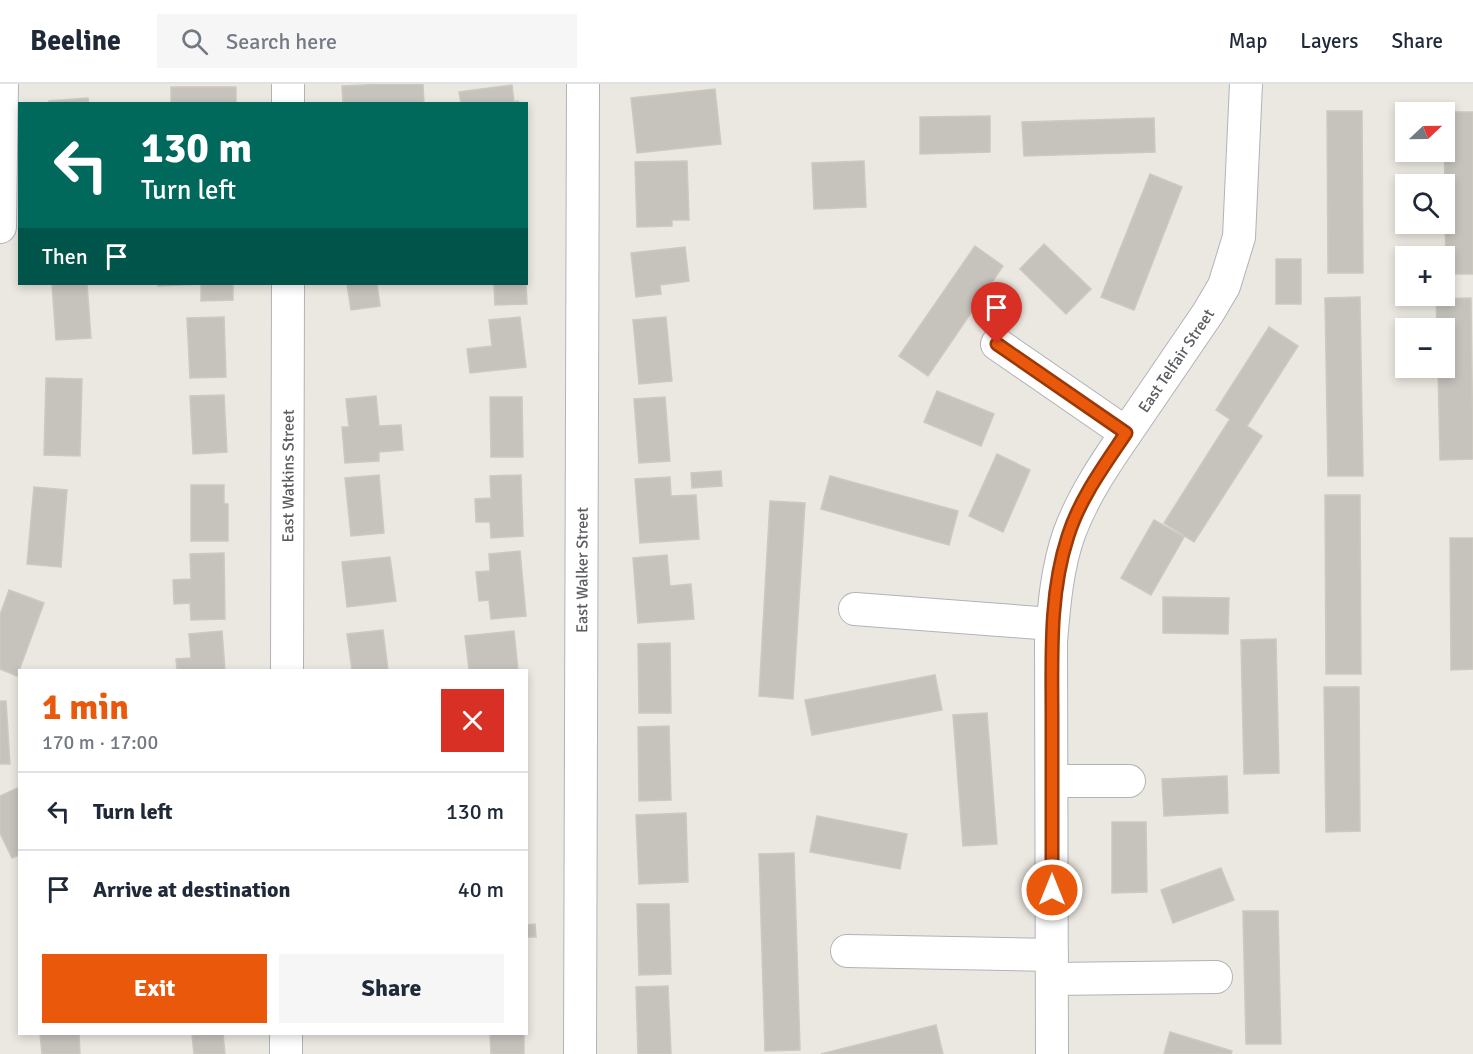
<!DOCTYPE html>
<html lang="en">
<head>
<meta charset="utf-8">
<style>
  body { margin:0; font-family:Signika,sans-serif; background:#f6f6f7; color:#1f2937; height:100vh; display:flex; flex-direction:column; font-size:22px; white-space:nowrap }
  * { box-sizing:border-box; margin:0 }
  p { font-size:20px; color:#747a83 }
  .icon { flex:none; width:33px; height:33px; fill:none; stroke:currentColor; stroke-width:2; stroke-linecap:round; stroke-linejoin:round }
  .map { position:relative; flex:1; overflow:hidden }
  .drawer { position:absolute; left:18px; top:585px; width:510px; height:366px; display:flex; flex-direction:column; background:#fff; border-radius:0px; box-shadow:0 3px 9px #0003 }
  .drawer>* { flex:none }
  .guide { position:absolute; left:18px; top:18px; width:510px; height:183px; border-radius:0px; box-shadow:0 3px 9px #0003; background:#00695c; color:#fff; overflow:hidden }
  .needle { width:39px; rotate:68deg }
  .controls { position:absolute; left:1395px; top:18px; display:grid; gap:12px }
  .controls a { display:grid; place-items:center; width:60px; height:60px; border-radius:0px; background:#fff; box-shadow:0 3px 9px #0003; font-size:30px }
  .pin { position:absolute; display:grid; place-items:center; width:51px; height:51px; color:#fff; margin:-62px -26px; border-radius:50% 50% 50% 0; rotate:-45deg; box-shadow:0 0 6px #0007 }
  .pin .icon { rotate:45deg }
  .me { position:absolute; width:66px; margin:-33px; rotate:0deg; stroke-linejoin:round; filter:drop-shadow(0 0 4px #0008) }
  .turn { display:flex; align-items:center; gap:21px; height:126px; padding:0 24px; font-size:27px }
  .turn .icon { width:78px; height:78px; stroke-width:2.5 }
  .turn b { display:block; font-size:42px; line-height:51px }
  .then { display:flex; align-items:center; height:57px; padding:0 24px; background:#0003; gap:12px; font-size:22px }
  .round { display:grid; place-items:center; flex:none; width:63px; height:63px; border-radius:0px; background:#f6f6f7 }
  .overview { display:flex; align-items:center; justify-content:space-between; height:102px; padding:0 24px }
  h1 { font-size:36px; font-weight:800; line-height:45px; color:#ea580c }
  .action { display:flex; gap:12px; margin-top:auto; padding:12px 24px }
  .action a { flex:1; height:69px; border-radius:0px; background:#ea580c; color:#fff; font-size:24px; font-weight:800; line-height:69px; text-align:center }
  .action a+a { background:#f6f6f7; color:#1f2937 }
  ul { padding:0; list-style:none }
  li { display:flex; align-items:center; gap:18px; height:78px; padding:0 24px; border-top:2px solid #e0e1e3 }
  li div { flex:1 }
  li b { display:block; font-size:22px }
  li em { font-style:normal }
  header { display:flex; align-items:center; gap:36px; box-sizing:border-box; height:84px; padding:0 30px; background:#fff; border-bottom:2px solid #e0e1e3 }
  header strong { font-size:28px }
  nav { display:flex; gap:33px; margin-inline-start:auto; font-size:21px }
  .search { width:420px; height:54px; background:#f6f6f7; display:flex; align-items:center; gap:15px; box-sizing:border-box; padding:0 21px; border-radius:0px; color:#747a83; font-size:22px }
  .map>svg:first-child { display:block }
  .building { fill:#c6c3bd; stroke:#cec9bf; stroke-width:1.5 }
  .lines { fill:none; stroke-linecap:round; stroke-linejoin:round }
  .minor-casing { stroke:#b1b3b7; stroke-width:34 }
  .minor { stroke:#fff; stroke-width:32 }
  .route-casing { stroke:#983908; stroke-width:15 }
  .route { stroke:#ea580c; stroke-width:10 }
  .labels { text-anchor:middle; stroke-width:4.5; stroke-linejoin:round; paint-order:stroke }
  .street-label { font-size:16px; fill:#595c60; stroke:#fff }
</style>
</head>
<body>
<header>
<strong>Beeline</strong>
<div class="search"><svg class="icon" aria-label="search" viewBox="0 0 24 24"><circle cx="10" cy="10" r="6"/><path d="M15 15l6 6"/></svg>Search here</div>
<nav><a>Map</a><a>Layers</a><a>Share</a></nav>
</header>
<div class="map">
<svg width="1473" height="970" viewBox="0 0 1473 970">
  <rect width="100%" height="100%" fill="#eae8e0"/>
  <g class="building">
    <path d="M385 0H423L424 20H343L342 2Z"/>
    <path d="M512 1 514 18 518 17V20H461L459 8Z"/>
    <rect x="171" y="3" width="65" height="17"/>
    <path d="M715 5 721 60 637 69 631 14Z"/>
    <path d="M88 14 89 20H49V17Z"/>
    <path d="M1327 27H1362L1363 189H1328Z"/>
    <path d="M1444 28H1473V190H1446Z"/>
    <path d="M990 32V68L920 70V33Z"/>
    <path d="M1154 34 1155 68 1024 72 1022 38Z"/>
    <path d="M687 77 689 136H672V142L637 143 635 78Z"/>
    <path d="M864 77 866 123 814 125 812 79Z"/>
    <path d="M1150 90 1182 103 1134 226 1101 213Z"/>
    <path d="M1044 160 1091 205 1066 230 1020 185Z"/>
    <path d="M975 162 1003 182 928 292 899 272Z"/>
    <path d="M685 163 689 197 660 201 661 210 636 213 631 169Z"/>
    <rect x="1276" y="175" width="25" height="45"/>
    <path d="M526 199 527 220 495 221 494 200Z"/>
    <path d="M52 200H87L91 254 56 256Z"/>
    <path d="M158 200H233V216L201 217V200L158 202Z"/>
    <path d="M347 200H377L380 222 351 226Z"/>
    <path d="M1360 213 1363 392H1328L1325 214Z"/>
    <path d="M1471 214 1473 375 1440 376 1438 284H1444V244H1437L1436 215Z"/>
    <path d="M224 233 226 293 190 294 187 234Z"/>
    <path d="M520 233 526 283 470 289 467 265 492 262 489 236Z"/>
    <path d="M666 233 672 297 639 300 633 236Z"/>
    <path d="M1269 243 1298 262 1247 342 1262 352 1194 458 1164 439 1230 335 1216 326Z"/>
    <path d="M46 294 82 295 80 372 44 371Z"/>
    <path d="M937 307 994 330 981 362 924 338Z"/>
    <path d="M224 311 227 368 193 370 190 312Z"/>
    <path d="M376 312 379 342 401 341 403 366 379 368V377L345 379 342 343H349L346 315Z"/>
    <path d="M490 313H522L523 373H491Z"/>
    <path d="M665 313 670 377 639 379 634 315Z"/>
    <path d="M997 370 1030 386 1003 448 969 432Z"/>
    <path d="M721 387 722 402 692 404 691 389Z"/>
    <path d="M379 391 384 449 351 452 345 394Z"/>
    <path d="M521 391 523 452 491 454 490 438H476L475 415 491 414 490 392Z"/>
    <path d="M830 392 958 427 949 461 821 425Z"/>
    <path d="M670 393 671 412 696 411 699 455 640 459 635 395Z"/>
    <path d="M191 401H224V420H228V457H191Z"/>
    <path d="M34 403 67 406 61 483 27 480Z"/>
    <path d="M1325 411H1360L1361 590H1326Z"/>
    <path d="M770 417 805 419 793 615 759 612Z"/>
    <path d="M1154 436 1184 453 1151 511 1121 494Z"/>
    <path d="M1450 454H1473V585L1451 586Z"/>
    <path d="M520 467 526 532 491 535 489 516 479 517 476 488 490 487 489 470Z"/>
    <path d="M224 469 225 535 191 536 190 519 174 520 173 496 191 495 190 470Z"/>
    <path d="M667 471 670 502 691 500 694 535 638 539 633 474Z"/>
    <path d="M390 473 396 517 347 523 342 478Z"/>
    <path d="M9 506 44 519 17 592 0 585V531Z"/>
    <path d="M1163 513 1229 514 1228 550 1163 549Z"/>
    <path d="M383 546 388 586H352L347 550Z"/>
    <path d="M222 547 225 586H177L176 575 191 574 189 550Z"/>
    <path d="M514 547 518 586H469L465 552Z"/>
    <path d="M1276 555 1279 689 1244 690 1241 556Z"/>
    <path d="M670 559 671 629H639L638 560Z"/>
    <path d="M935 591 942 626 812 651 805 616Z"/>
    <path d="M1324 603H1359L1360 747 1326 748Z"/>
    <path d="M0 617H6L10 680H0Z"/>
    <path d="M987 629 997 760 963 762 953 631Z"/>
    <path d="M669 642 671 716 639 717 638 643Z"/>
    <path d="M1227 692 1228 729 1164 732 1162 695Z"/>
    <path d="M20 703V773L19 771 12 774 0 749V712Z"/>
    <path d="M686 729 688 798 639 800 636 731Z"/>
    <path d="M817 732 907 750 900 785 810 768Z"/>
    <path d="M1112 738H1146L1147 808 1112 809Z"/>
    <path d="M794 769 800 966 765 967 759 770Z"/>
    <path d="M1221 784 1234 816 1173 839 1161 806Z"/>
    <path d="M637 820H669L671 890 639 891Z"/>
    <path d="M1243 827H1278L1281 960H1246Z"/>
    <path d="M535 840 536 853H526V841Z"/>
    <path d="M668 902 671 970H638L636 903Z"/>
    <path d="M936 941 943 970H821Z"/>
    <path d="M1170 948 1232 967 1231 970H1164Z"/>
    <path d="M40 950H79L80 970H42Z"/>
    <path d="M223 950 225 970H194L192 951Z"/>
    <path d="M490 950H524V970H491Z"/>
  </g>
  <g class="lines">
    <defs>
      <g id="minor">
        <path d="M288 20V0"/>
        <path d="M0 143 2 0"/>
        <path d="M997 260 1126 349"/>
        <path d="M855 525 1052 540"/>
        <path id="s1" d="M287 586 288 200"/>
        <path d="M1052 697H1129"/>
        <path d="M847 867 1052 871"/>
        <path d="M1052 895 1216 893"/>
        <path d="M286 970V950"/>
        <path id="s2" d="M580 970 583 0"/>
        <path id="s3" d="M1052 970 1051 558C1054 522 1057 484 1069 450 1084 409 1109 374 1133 339 1158 302 1183 266 1208 229L1224 202 1239 153 1246 0"/>
      </g>
    </defs>
    <use href="#minor" class="minor-casing"/>
    <use href="#minor" class="minor"/>
  </g>
  <g class="lines">
    <defs>
      <path id="route" d="M997 260 1126 349C1104 382 1080 414 1068 452 1049 510 1052 572 1052 633 1052 690 1052 748 1052 806"/>
    </defs>
    <use href="#route" class="route-casing"/>
    <use href="#route" class="route"/>
  </g>
  <g class="labels">
    <g class="street-label">
      <text dy="6" stroke="none"><textPath href="#s3" startOffset="726">East Telfair Street</textPath></text>
      <text dy="6" stroke="none"><textPath href="#s1" startOffset="194">East Watkins Street</textPath></text>
      <text dy="6" stroke="none"><textPath href="#s2" startOffset="484">East Walker Street</textPath></text>
    </g>
  </g>
</svg>
<div class="controls">
<a><svg class="needle" viewBox="-14 -14 28 28"><path d="M0-13l5 13h-10z" fill="#e53935"/><path d="M0 13l5-13h-10z" fill="#747a83"/></svg></a>
<a><svg class="icon" aria-label="search" viewBox="0 0 24 24"><circle cx="10" cy="10" r="6"/><path d="M15 15l6 6"/></svg></a>
<a>+</a>
<a>−</a>
</div>
<div class="pin" style="left:997px;top:260px;background:#d93025"><svg class="icon" aria-label="arrive" viewBox="0 0 24 24"><path d="M6 21V4h12l-3 4 3 4H6"/></svg></div>
<svg class="me" style="left:1052px;top:806px" viewBox="-20 -20 40 40"><circle r="17" fill="#ea580c" stroke="#fff" stroke-width="3"/><path d="M0-11L8 9 0 5-8 9z" fill="#fff"/></svg>
<div class="guide">
<div class="turn"><svg class="icon" aria-label="left" viewBox="0 0 24 24"><path d="M17 20v-9H6M10 6l-5 5 5 5"/></svg><div><b>130 m</b>Turn left</div></div>
<div class="then">Then<svg class="icon" aria-label="arrive" viewBox="0 0 24 24"><path d="M6 21V4h12l-3 4 3 4H6"/></svg></div>
</div>
<section class="drawer">
<div class="overview"><div><h1>1 min</h1><p>170 m · 17:00</p></div><a class="round" style="background:#d93025;color:#fff"><svg class="icon" aria-label="close" viewBox="0 0 24 24"><path d="M6 6l12 12M18 6L6 18"/></svg></a></div>
<ul>
<li><svg class="icon" aria-label="left" viewBox="0 0 24 24"><path d="M17 20v-9H6M10 6l-5 5 5 5"/></svg><div><b>Turn left</b></div><em>130 m</em></li>
<li><svg class="icon" aria-label="arrive" viewBox="0 0 24 24"><path d="M6 21V4h12l-3 4 3 4H6"/></svg><div><b>Arrive at destination</b></div><em>40 m</em></li>
</ul>
<div class="action"><a>Exit</a><a>Share</a></div>
</section>
</div>
</body>
</html>
